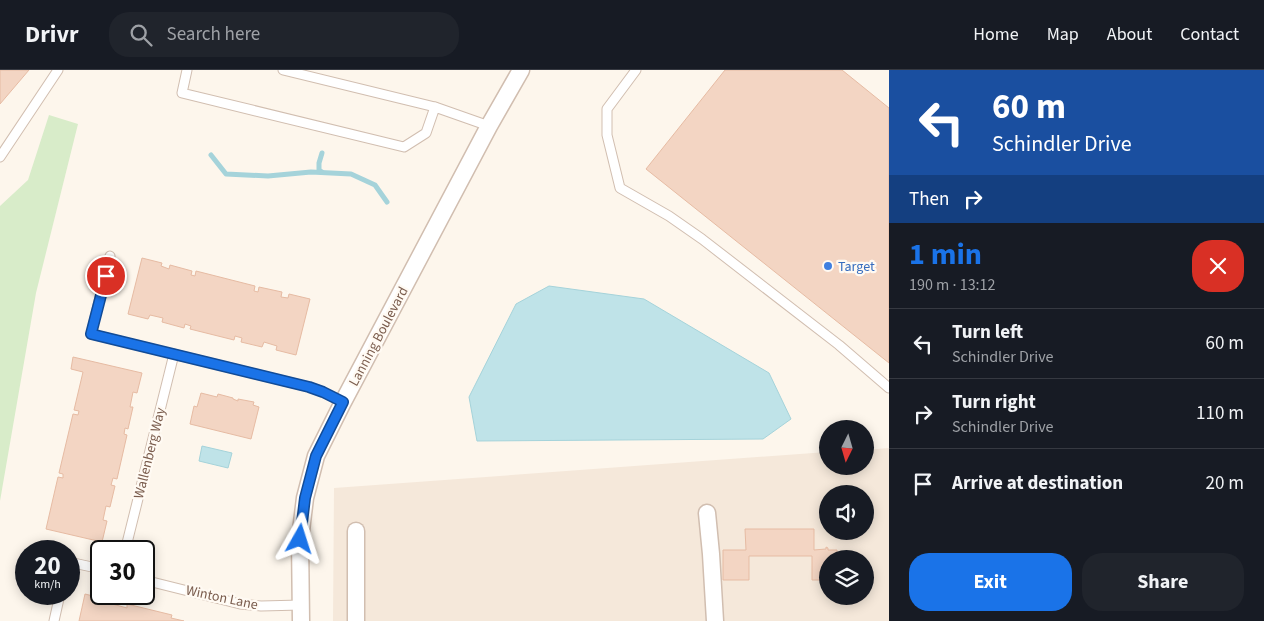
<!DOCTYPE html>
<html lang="en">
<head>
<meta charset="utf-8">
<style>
  body { margin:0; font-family:"Source Sans 3",sans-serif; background:#20242c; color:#f1f3f6; height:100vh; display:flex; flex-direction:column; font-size:19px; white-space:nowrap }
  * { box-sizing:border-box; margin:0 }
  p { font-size:16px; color:#9ea1a6 }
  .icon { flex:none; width:28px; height:28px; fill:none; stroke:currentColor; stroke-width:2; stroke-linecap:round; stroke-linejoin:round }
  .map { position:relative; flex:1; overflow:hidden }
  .drawer { display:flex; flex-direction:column; background:#171b24; width:375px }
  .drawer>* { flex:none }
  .banner { background:#1a4fa0; color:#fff; overflow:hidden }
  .needle { width:32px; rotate:185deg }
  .buttons { position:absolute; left:819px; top:350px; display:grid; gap:10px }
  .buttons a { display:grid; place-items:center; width:55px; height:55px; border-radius:50%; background:#171b24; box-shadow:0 2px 12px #0003; font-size:25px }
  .speed { position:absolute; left:15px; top:470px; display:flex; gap:10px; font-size:25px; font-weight:700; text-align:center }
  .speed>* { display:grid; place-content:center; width:65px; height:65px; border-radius:50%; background:#171b24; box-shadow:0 2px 12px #0003; line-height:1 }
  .speed small { font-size:12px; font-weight:400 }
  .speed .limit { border:2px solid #111; border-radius:8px; background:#fff; color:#111 }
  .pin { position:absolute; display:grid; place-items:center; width:42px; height:42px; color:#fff; margin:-21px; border:2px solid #fff; border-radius:50%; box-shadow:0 1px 5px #0007 }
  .me { position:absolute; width:55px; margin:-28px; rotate:6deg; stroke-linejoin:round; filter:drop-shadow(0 0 4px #0008) }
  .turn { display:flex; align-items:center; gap:18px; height:105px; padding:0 20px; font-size:22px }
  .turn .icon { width:65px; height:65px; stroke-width:2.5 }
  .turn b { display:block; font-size:35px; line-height:42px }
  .then { display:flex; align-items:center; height:48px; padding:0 20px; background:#0003; gap:10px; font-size:19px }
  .round { display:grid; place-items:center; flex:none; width:52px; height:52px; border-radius:20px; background:#20242c }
  .overview { display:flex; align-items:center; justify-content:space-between; height:85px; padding:0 20px }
  h1 { font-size:30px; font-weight:700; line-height:38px; color:#1a73e8 }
  .cta { display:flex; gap:10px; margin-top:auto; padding:10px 20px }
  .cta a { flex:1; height:58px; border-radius:20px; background:#1a73e8; color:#fff; font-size:20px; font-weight:700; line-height:58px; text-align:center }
  .cta a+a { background:#20242c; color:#f1f3f6 }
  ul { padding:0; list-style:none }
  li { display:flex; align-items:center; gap:15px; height:70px; padding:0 20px; border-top:1px solid #363941 }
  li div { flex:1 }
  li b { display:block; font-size:19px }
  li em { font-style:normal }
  header { display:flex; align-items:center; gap:30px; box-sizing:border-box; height:70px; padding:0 25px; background:#171b24; border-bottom:1px solid #363941 }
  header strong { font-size:24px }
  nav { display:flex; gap:28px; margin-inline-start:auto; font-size:18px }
  .search { width:350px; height:45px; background:#20242c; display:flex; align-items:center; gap:12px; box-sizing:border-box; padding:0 18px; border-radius:20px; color:#9ea1a6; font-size:19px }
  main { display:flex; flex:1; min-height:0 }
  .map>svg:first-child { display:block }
  .residential { fill:#f5e8da; fill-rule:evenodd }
  .green { fill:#d8ecc9 }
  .water { fill:#bfe3e8; stroke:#a5d3da }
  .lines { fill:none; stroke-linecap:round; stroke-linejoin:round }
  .stream { stroke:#a5d3da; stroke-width:5 }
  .building { fill:#f3d5c3; stroke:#e6bba3 }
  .lane-casing { stroke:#d1beb0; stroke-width:11 }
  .street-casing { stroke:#d1beb0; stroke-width:19 }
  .lane { stroke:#fff; stroke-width:9 }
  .street { stroke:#fff; stroke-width:16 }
  .route-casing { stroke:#114b97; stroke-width:12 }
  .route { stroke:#1a73e8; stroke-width:9 }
  .shop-dot { fill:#3f7fe0; stroke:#fffaf3; stroke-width:2 }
  .labels { text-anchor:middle; stroke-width:4.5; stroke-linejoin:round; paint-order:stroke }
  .shop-label { font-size:14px; fill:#366cbe; stroke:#fffaf3; text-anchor:start }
  .street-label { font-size:14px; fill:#7a5c4d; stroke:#fffaf3 }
</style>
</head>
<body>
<header>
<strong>Drivr</strong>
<div class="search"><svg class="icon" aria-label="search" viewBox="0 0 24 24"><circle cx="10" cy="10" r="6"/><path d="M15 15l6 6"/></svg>Search here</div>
<nav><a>Home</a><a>Map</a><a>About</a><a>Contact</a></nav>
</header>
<main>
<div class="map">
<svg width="889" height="551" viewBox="0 0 889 551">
  <rect width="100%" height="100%" fill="#fdf6ec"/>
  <path class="residential" d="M889 378V551H333L334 418 827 382 828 396H865V380ZM828 424H865V461H828ZM828 489H865V526H828Z"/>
  <path class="green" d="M49 45 78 54 36 223 0 431V136L28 110Z"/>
  <g class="water">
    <path d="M549 216 644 229 769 303 791 349 763 369 477 371 469 327 516 234Z"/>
    <path d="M202 376 232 383 228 398 199 391Z"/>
  </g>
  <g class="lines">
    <g class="stream">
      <path d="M322 83 319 93V100L322 102"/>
      <path d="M211 85 226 104 268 106 311 102 351 104 375 115 387 132"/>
    </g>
  </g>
  <g class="building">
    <path d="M0 0H29L0 34Z"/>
    <path d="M725 0H842L889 38V293L646 99Z"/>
    <path d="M142 188 162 193 161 196 169 199 170 195 192 201 191 205 195 206 196 201 255 216 254 221 258 222 259 217 282 222 281 227 288 228 289 224 310 229 296 285 276 280 277 276 264 272 262 277 241 272 242 268 235 266 234 270 190 259 191 256 185 254 184 258 162 252 163 248 150 245 148 249 128 244Z"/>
    <path d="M73 287 142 303 137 323 133 322 130 337H133L128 359 125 358 124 364 127 365 117 409 113 408 111 415 115 416 110 437 106 436 103 450 107 451 102 472 46 459 58 407 63 408V404L59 403 73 344 78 345 79 341 74 340 83 302 71 299Z"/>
    <path d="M201 323 217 327 218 324 233 328V329L238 331V329L254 332 253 335 259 337 251 369 190 354 194 336 197 337Z"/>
    <path d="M745 459H814V480L826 479V477L828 478V480H837V489H828V510H812V486H749V510H723V480H746Z"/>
    <path d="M85 524 105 529V532L127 538V534L172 545 171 548 184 551H79Z"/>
  </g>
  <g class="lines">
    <defs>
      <g id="lane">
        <path d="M187 0 182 23 404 77 426 63 435 37 489 56"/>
        <path d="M283 0 435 37"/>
        <path d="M636 0 607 39V65L620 118 669 146 702 169 839 275 889 318"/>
        <path d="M0 87 58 0"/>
        <path d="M110 186 91 264 309 317 323 322 343 332"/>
        <path d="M125 481 174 284"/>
        <path d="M69 492 101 499"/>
        <path d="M144 510 240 534 261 536 301 535"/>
        <path d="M54 551 60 524"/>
      </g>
      <g id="street">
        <path d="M707 443 711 484 715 551"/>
        <path d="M356 461V551"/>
        <path d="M301 551 300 469 305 428 316 386 343 332 489 56 521 0"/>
      </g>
    </defs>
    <use href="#lane" class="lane-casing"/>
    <use href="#street" class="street-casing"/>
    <use href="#lane" class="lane"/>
    <use href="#street" class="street"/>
  </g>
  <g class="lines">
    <defs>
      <path id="route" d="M106 206 91 264 309 317 323 322 343 332 316 386 305 428 300 469"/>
    </defs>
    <use href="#route" class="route-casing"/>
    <use href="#route" class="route"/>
  </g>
  <circle class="shop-dot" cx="828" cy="196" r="5"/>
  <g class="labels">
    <g class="shop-label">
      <text x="838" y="201">Target</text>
    </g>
    <g class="street-label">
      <text transform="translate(378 266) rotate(-62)" y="5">Lanning Boulevard</text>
      <text transform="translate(149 383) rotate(-76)" y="5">Wallenberg Way</text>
      <text transform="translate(222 527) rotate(12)" y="5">Winton Lane</text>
    </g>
  </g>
</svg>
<div class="buttons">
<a><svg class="needle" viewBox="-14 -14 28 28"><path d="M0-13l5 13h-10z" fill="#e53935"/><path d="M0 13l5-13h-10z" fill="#9ea1a6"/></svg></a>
<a><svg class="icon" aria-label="sound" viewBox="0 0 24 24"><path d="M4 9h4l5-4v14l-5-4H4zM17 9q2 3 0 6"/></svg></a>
<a><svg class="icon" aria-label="layers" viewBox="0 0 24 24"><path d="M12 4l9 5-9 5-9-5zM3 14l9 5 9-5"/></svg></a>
</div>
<div class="speed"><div>20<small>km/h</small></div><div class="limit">30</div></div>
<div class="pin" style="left:106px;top:206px;background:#d93025"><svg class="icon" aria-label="arrive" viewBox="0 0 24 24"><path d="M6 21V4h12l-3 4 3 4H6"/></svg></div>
<svg class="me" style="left:300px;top:469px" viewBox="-20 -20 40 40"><path d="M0-17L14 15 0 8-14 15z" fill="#1a73e8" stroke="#fff" stroke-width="4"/></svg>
</div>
<section class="drawer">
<div class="banner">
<div class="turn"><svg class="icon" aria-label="left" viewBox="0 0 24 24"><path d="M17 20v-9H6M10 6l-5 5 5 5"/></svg><div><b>60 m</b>Schindler Drive</div></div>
<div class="then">Then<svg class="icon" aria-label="right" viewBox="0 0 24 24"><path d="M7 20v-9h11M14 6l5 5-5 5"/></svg></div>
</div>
<div class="overview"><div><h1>1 min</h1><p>190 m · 13:12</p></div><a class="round" style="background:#d93025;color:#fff"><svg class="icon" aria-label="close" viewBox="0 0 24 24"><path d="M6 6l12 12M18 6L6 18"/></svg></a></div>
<ul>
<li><svg class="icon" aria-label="left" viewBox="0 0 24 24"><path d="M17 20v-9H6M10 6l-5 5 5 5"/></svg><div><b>Turn left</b><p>Schindler Drive</p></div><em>60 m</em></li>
<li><svg class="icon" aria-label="right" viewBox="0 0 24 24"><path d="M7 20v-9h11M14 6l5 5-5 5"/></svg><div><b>Turn right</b><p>Schindler Drive</p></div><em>110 m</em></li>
<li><svg class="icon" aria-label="arrive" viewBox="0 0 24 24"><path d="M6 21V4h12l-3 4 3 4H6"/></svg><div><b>Arrive at destination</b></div><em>20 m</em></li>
</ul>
<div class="cta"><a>Exit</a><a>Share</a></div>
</section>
</main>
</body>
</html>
